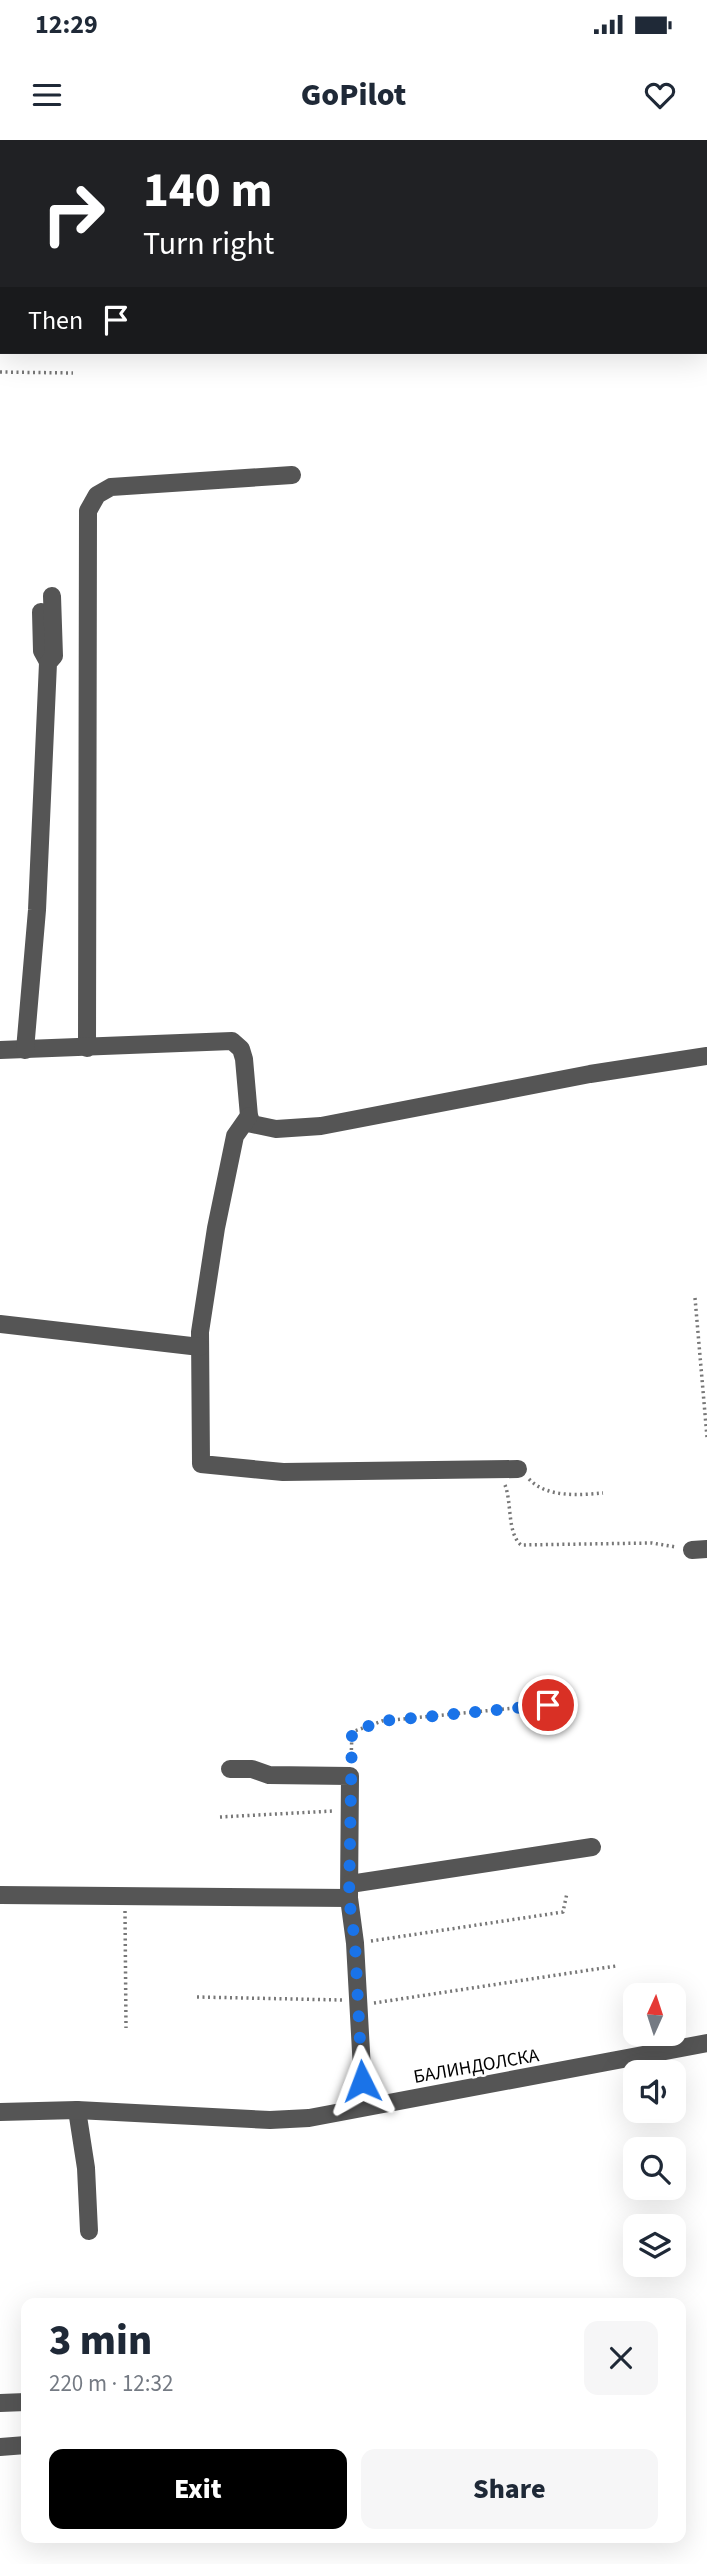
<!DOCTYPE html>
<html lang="en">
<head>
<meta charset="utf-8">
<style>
  body { margin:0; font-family:"Source Sans 3",sans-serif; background:#f6f6f7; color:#1f2937; height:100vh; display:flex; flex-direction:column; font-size:26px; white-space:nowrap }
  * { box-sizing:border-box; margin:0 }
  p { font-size:23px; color:#747a83 }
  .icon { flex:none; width:38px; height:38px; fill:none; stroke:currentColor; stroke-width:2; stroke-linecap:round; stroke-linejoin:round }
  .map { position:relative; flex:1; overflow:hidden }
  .sheet { position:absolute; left:21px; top:2158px; width:665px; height:245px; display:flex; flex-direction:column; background:#fff; border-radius:14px; box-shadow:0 7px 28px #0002 }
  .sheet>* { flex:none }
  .hud { position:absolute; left:0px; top:0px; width:707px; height:214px; box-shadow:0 7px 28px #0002; background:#202124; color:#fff; overflow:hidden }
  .needle { width:46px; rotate:3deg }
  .controls { position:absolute; left:623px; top:1843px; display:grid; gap:14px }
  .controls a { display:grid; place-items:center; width:63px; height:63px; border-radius:14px; background:#fff; box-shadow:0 7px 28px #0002; font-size:35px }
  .pin { position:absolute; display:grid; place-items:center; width:60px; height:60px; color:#fff; margin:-30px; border:4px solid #fff; border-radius:50%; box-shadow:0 2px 7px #0007 }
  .me { position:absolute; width:77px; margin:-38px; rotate:357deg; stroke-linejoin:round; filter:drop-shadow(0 0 5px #0008) }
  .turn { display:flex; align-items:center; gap:24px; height:147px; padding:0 28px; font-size:32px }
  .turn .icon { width:91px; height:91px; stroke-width:2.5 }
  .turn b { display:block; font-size:49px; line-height:60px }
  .then { display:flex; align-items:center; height:66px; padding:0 28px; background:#0003; gap:14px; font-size:26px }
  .round { display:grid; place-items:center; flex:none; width:74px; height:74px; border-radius:14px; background:#f6f6f7 }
  .overview { display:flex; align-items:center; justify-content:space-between; height:119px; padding:0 28px }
  h1 { font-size:42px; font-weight:800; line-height:52px }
  .button { display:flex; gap:14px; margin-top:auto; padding:14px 28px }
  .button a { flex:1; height:80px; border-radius:14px; background:#000; color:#fff; font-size:28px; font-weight:800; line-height:80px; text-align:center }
  .button a+a { background:#f6f6f7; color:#1f2937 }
  .status { display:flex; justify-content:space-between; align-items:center; height:49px; padding:0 35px; background:#fff; direction:ltr }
  .status svg { height:19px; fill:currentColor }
  header { display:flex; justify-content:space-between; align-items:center; height:91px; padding:0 28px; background:#fff; font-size:32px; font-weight:800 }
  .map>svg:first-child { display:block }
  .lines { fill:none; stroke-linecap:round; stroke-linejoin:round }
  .path { stroke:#777; stroke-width:3.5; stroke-dasharray:2 3.5; stroke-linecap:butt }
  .minor { stroke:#555; stroke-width:18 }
  .route { stroke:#1a73e8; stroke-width:12; stroke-dasharray:0 21.6 }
  .labels { text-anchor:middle; stroke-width:5; stroke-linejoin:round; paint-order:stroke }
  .street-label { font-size:19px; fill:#000; stroke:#fff }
</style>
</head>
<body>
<div class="status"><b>12:29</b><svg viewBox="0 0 49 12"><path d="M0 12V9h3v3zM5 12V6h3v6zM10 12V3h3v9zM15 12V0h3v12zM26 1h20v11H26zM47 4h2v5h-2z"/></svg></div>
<header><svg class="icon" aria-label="menu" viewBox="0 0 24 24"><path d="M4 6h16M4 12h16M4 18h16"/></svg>GoPilot<svg class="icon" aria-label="heart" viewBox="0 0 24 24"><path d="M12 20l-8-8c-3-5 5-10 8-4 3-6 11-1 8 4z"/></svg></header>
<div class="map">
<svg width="707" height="2424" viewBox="0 0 707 2424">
  <rect width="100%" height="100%" fill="#fff"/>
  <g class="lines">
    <g class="path">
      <path d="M405 0V2"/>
      <path d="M0 232 73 233"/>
      <path d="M695 1158 707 1297"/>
      <path d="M529 1339C547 1358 579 1355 603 1353"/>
      <path d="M505 1345C512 1363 507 1393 521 1405L652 1403 676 1407"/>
      <path d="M351 1621 352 1592 382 1581 576 1562"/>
      <path d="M220 1677 333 1671"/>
      <path d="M125 1771 126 1888"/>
      <path d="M371 1801 563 1772 567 1753"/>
      <path d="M197 1857 342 1860"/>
      <path d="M374 1863 616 1826"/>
    </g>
    <g class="minor">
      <path d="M299 0V2"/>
      <path d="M45 2V0"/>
      <path d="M252 2V0"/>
      <path d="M0 190H2"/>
      <path d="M41 472 42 511 47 520"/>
      <path d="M87 908 88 371 97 355 111 347 292 335"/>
      <path d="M0 910 232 901 241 909 244 919 249 976 252 984 276 989 321 986 590 934 707 916"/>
      <path d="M25 910 37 770 48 523 54 516 52 456"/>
      <path d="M249 976 235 996 216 1088 200 1192 201 1324 283 1332 518 1329"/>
      <path d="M0 1184 200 1207"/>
      <path d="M692 1410 707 1409"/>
      <path d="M230 1629H252L269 1635 350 1636 349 1758 355 1803 364 1966"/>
      <path d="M350 1744 592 1707"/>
      <path d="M0 1755 349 1758"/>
      <path d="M77 1970 86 2028 89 2091"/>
      <path d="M0 1972 77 1970 270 1980 309 1978 707 1903"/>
      <path d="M0 2263 26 2262"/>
      <path d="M0 2307 26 2305"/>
    </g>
  </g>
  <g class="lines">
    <path class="route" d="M362 1941 355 1803 349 1758 352 1592 382 1581 548 1565"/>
  </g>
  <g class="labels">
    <g class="street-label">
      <text transform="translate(476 1925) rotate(-10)" y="7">БАЛИНДОЛСКА</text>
    </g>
  </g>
</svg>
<div class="controls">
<a><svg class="needle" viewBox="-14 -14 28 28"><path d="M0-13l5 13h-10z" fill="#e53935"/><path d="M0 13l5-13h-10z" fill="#747a83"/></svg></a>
<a><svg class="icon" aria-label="sound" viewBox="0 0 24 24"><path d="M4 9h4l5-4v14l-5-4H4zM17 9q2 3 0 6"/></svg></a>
<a><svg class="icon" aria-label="search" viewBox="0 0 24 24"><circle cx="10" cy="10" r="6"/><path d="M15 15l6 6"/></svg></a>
<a><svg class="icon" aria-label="layers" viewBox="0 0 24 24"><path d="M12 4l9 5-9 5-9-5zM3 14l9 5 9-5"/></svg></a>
</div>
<div class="pin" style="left:548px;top:1565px;background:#d93025"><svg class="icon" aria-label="arrive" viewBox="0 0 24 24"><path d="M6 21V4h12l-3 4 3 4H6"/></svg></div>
<svg class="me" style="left:362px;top:1941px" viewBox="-20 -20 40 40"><path d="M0-17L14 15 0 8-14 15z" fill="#1a73e8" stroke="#fff" stroke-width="4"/></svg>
<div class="hud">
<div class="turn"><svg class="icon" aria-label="right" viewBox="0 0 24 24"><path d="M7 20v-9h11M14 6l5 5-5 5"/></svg><div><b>140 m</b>Turn right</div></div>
<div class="then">Then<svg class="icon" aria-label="arrive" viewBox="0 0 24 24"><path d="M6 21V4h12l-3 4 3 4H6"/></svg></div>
</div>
<section class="sheet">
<div class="overview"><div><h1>3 min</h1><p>220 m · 12:32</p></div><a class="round"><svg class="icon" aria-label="close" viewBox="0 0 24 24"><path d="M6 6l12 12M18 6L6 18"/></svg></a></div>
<div class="button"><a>Exit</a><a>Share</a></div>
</section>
</div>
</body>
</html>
